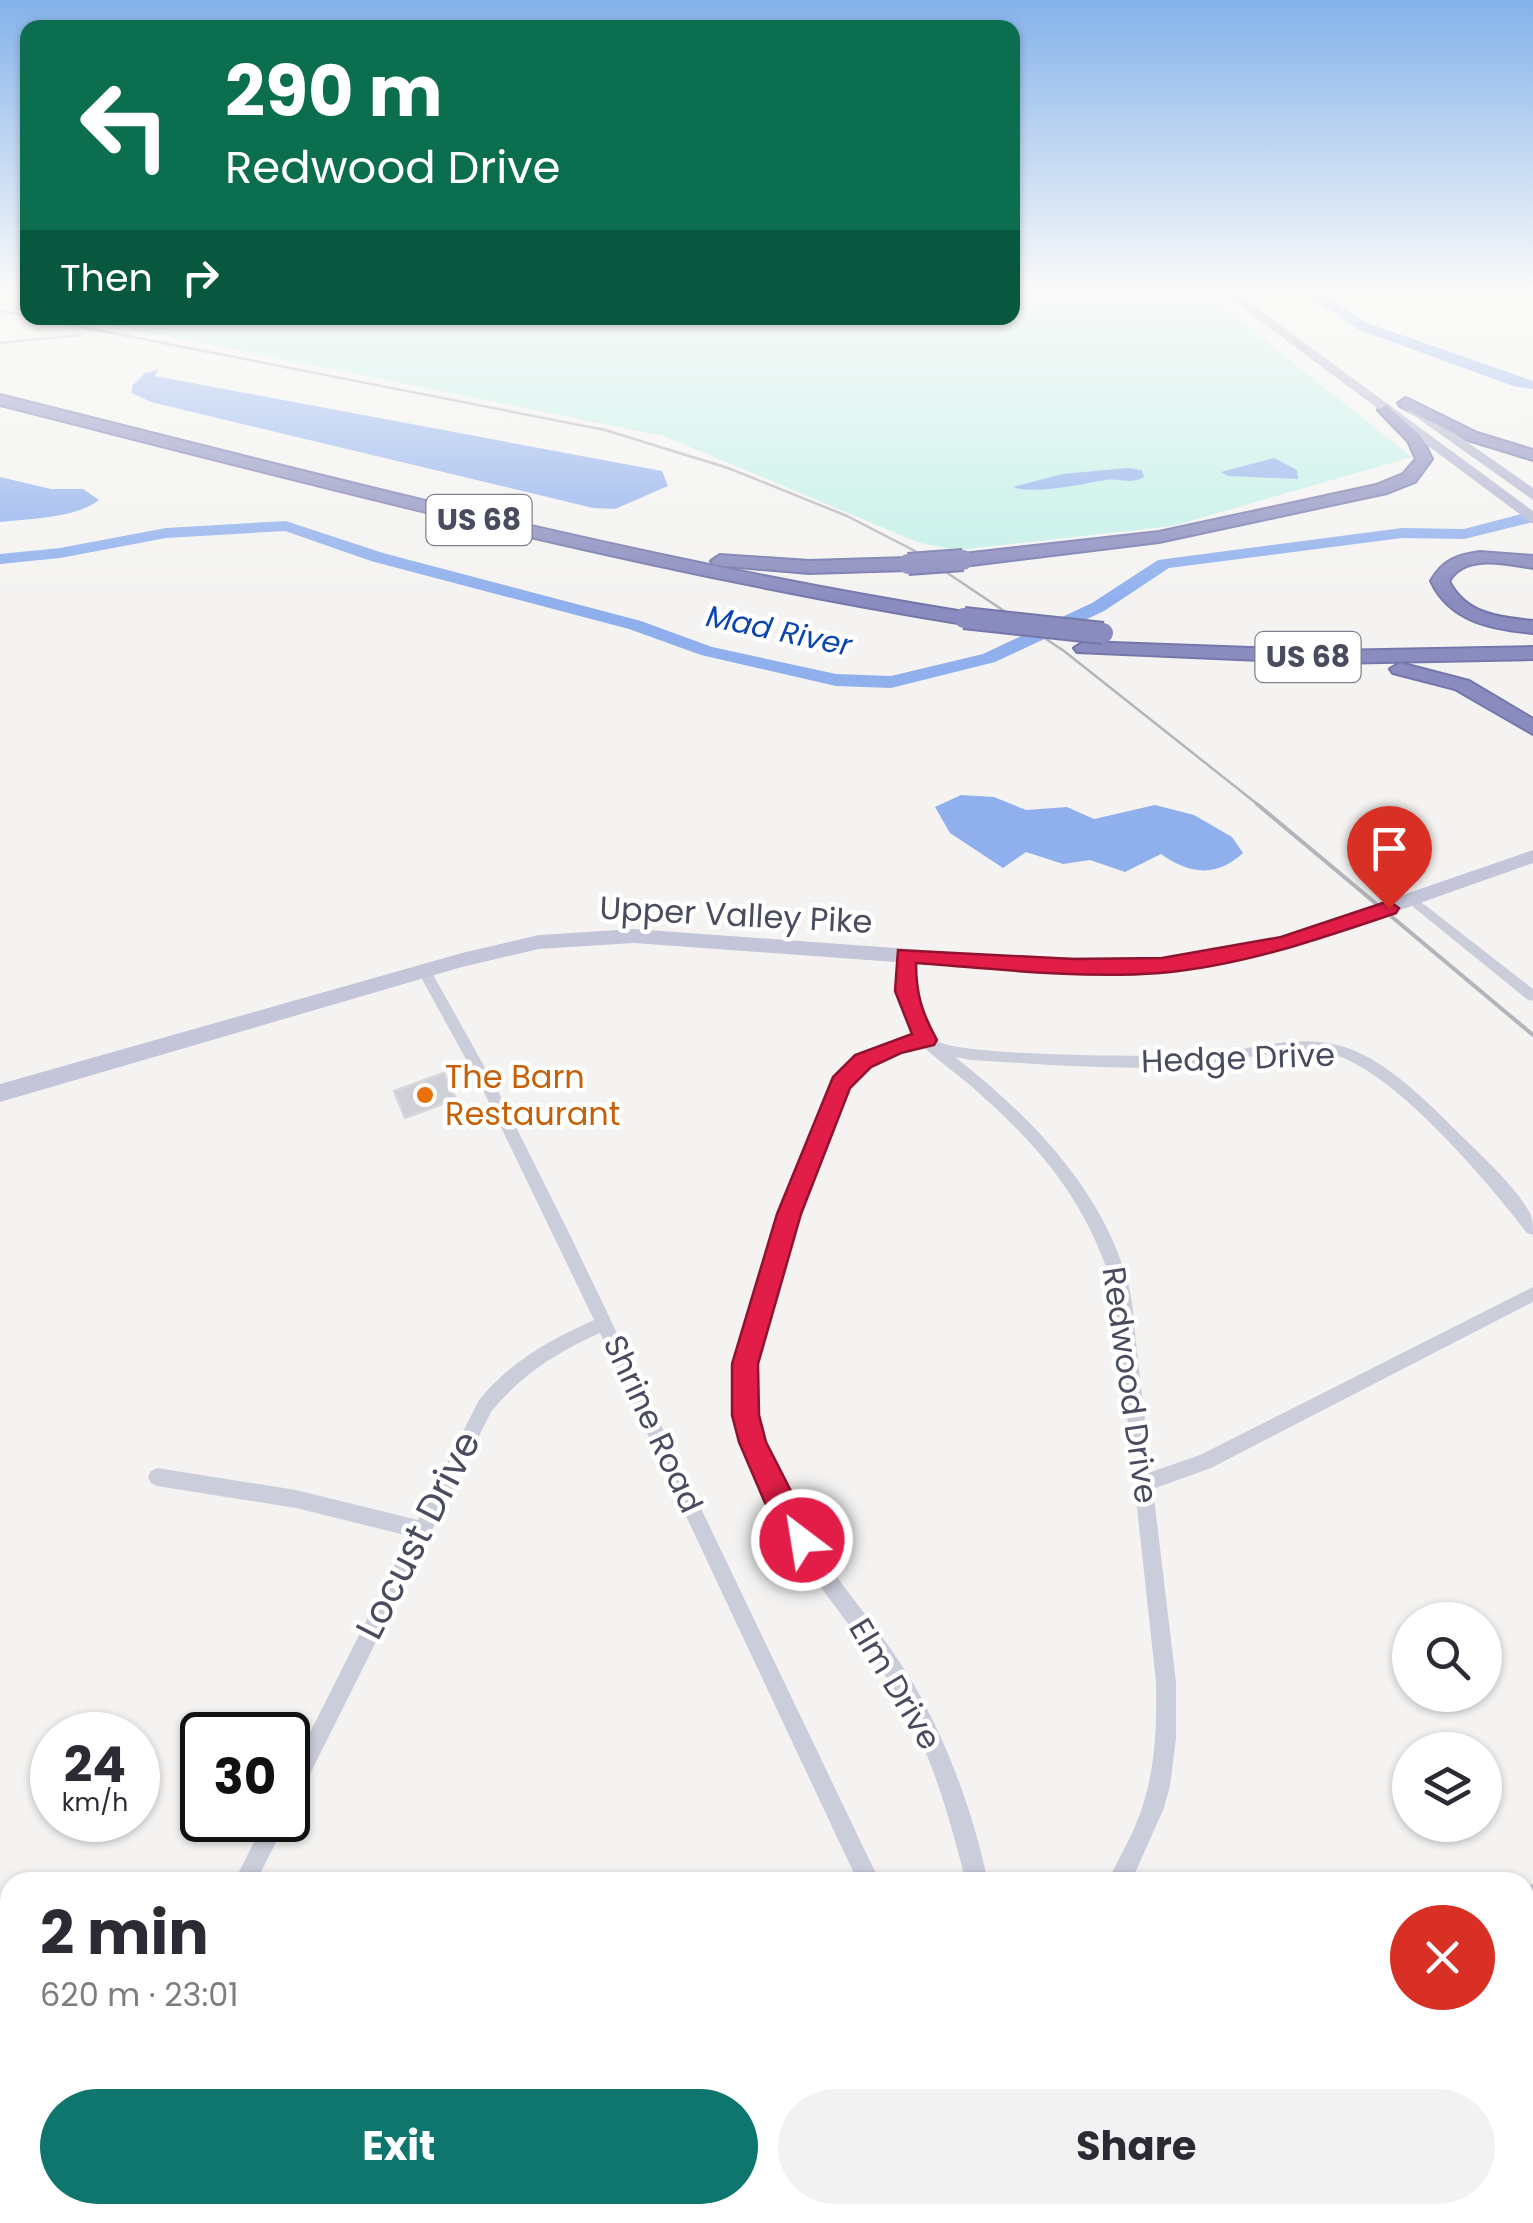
<!DOCTYPE html>
<html lang="en">
<head>
<meta charset="utf-8">
<style>
  body { margin:0; font-family:Poppins,sans-serif; background:#f2f2f3; color:#2b2b33; height:100vh; display:flex; flex-direction:column; font-size:38px; white-space:nowrap }
  * { box-sizing:border-box; margin:0 }
  p { font-size:32px; color:#7c7c81 }
  .icon { flex:none; width:55px; height:55px; fill:none; stroke:currentColor; stroke-width:2; stroke-linecap:round; stroke-linejoin:round }
  .map { position:relative; flex:1; overflow:hidden }
  .sheet { position:absolute; left:0px; top:1872px; width:1535px; height:352px; display:flex; flex-direction:column; background:#fff; border-radius:30px 30px 0 0; box-shadow:0 2px 8px #0004 }
  .sheet>* { flex:none }
  .banner { position:absolute; left:20px; top:20px; width:1000px; height:305px; border-radius:20px; box-shadow:0 2px 8px #0004; background:#0b6e4f; color:#fff; overflow:hidden }
  .buttons { position:absolute; left:1392px; top:1602px; display:grid; gap:20px }
  .buttons a { display:grid; place-items:center; width:110px; height:110px; border-radius:50%; background:#fff; box-shadow:0 2px 8px #0004; font-size:50px }
  .speed { position:absolute; left:30px; top:1712px; display:flex; gap:20px; font-size:50px; font-weight:700; text-align:center }
  .speed>* { display:grid; place-content:center; width:130px; height:130px; border-radius:50%; background:#fff; box-shadow:0 2px 8px #0004; line-height:1 }
  .speed small { font-size:25px; font-weight:400 }
  .speed .limit { border:5px solid #111; border-radius:15px; background:#fff; color:#111 }
  .pin { position:absolute; display:grid; place-items:center; width:85px; height:85px; color:#fff; margin:-102px -42px; border-radius:50% 50% 50% 0; rotate:-45deg; box-shadow:0 0 10px #0007 }
  .pin .icon { rotate:45deg }
  .me { position:absolute; width:110px; margin:-55px; rotate:329deg; stroke-linejoin:round; filter:drop-shadow(0 0 8px #0008) }
  .turn { display:flex; align-items:center; gap:35px; height:210px; padding:0 40px; font-size:45px }
  .turn .icon { width:130px; height:130px; stroke-width:2.5 }
  .turn b { display:block; font-size:70px; line-height:85px }
  .then { display:flex; align-items:center; height:95px; padding:0 40px; background:#0003; gap:20px; font-size:38px }
  .round { display:grid; place-items:center; flex:none; width:105px; height:105px; border-radius:52px; background:#f2f2f3 }
  .headline { display:flex; align-items:center; justify-content:space-between; height:170px; padding:0 40px }
  h1 { font-size:60px; font-weight:700; line-height:75px }
  .button { display:flex; gap:20px; margin-top:auto; padding:20px 40px }
  .button a { flex:1; height:115px; border-radius:60px; background:#0f766e; color:#fff; font-size:40px; font-weight:700; line-height:115px; text-align:center }
  .button a+a { background:#f2f2f3; color:#2b2b33 }
  .map>svg:first-child { display:block }
  .green { fill:#c1f0e8 }
  .water { fill:#8fafed }
  .lines { fill:none; stroke-linecap:round; stroke-linejoin:round }
  .river { fill:#8fafed; fill-rule:evenodd }
  .building { fill:#cfcfd7; stroke:#d7d6dd; stroke-width:2.5 }
  .highway-casing { stroke:#7577ab; stroke-width:4 }
  .street { fill:#cccddb; fill-rule:evenodd }
  .secondary { fill:#c5c5da; fill-rule:evenodd }
  .primary { fill:#b2b4d0; fill-rule:evenodd }
  .highway { fill:#8a8cbf; fill-rule:evenodd }
  .rail-far1 { stroke:#b4b4bc; stroke-width:2.5 }
  .rail { stroke:#b4b4bc; stroke-width:4 }
  .highway-bridge-casing { stroke:#7577ab; stroke-width:24; stroke-linecap:butt }
  .highway-bridge { stroke:#8a8cbf; stroke-width:20 }
  .route { fill:#e11d48; stroke:#92132f; stroke-width:2.5 }
  .food-dot { fill:#e8710a; stroke:#fff; stroke-width:4 }
  .labels { text-anchor:middle; stroke-width:9; stroke-linejoin:round; paint-order:stroke }
  .shield { fill:#fff; stroke:#80818f; stroke-width:2.5 }
  .shield-label { font-size:30px; font-weight:bold; fill:#494b5f }
  .far-water-label { font-size:30px; font-style:italic; fill:#0d45af; stroke:#fff }
  .street-label { font-size:32px; fill:#494b5f; stroke:#fff }
  .food-label { font-size:32px; fill:#c56008; stroke:#fff; text-anchor:start }
  .near-street-label { font-size:38px; fill:#494b5f; stroke:#fff }
</style>
</head>
<body>
<div class="map">
<svg width="1533" height="2223" viewBox="0 0 1533 2223">
  <rect width="100%" height="100%" fill="#f4f3f2"/>
  <path class="green" d="M1013 291H1203L1412 457 1172 526 957 550 920 543 664 436 76 318H1012Z"/>
  <g class="water">
    <path d="M158 370 155 376 662 471 668 486 615 509 593 508 151 402 132 393V386L145 373Z"/>
    <path d="M1274 458 1297 470 1298 479 1228 476 1221 472Z"/>
    <path d="M1128 468 1142 470 1144 477C1131 485 1120 478 1106 480 1080 484 1036 495 1013 487L1062 474Z"/>
    <path d="M0 477 51 489H83L99 500C73 519 32 518 0 522Z"/>
    <path d="M961 795 994 797 1026 810 1067 807 1094 819 1155 805 1194 815 1232 837 1243 853C1216 878 1189 874 1161 854L1125 872 1090 860 1063 864 1026 852 1003 868 950 833 935 807Z"/>
  </g>
  <g class="lines">
    <g class="river">
      <path d="M1303 291H1318L1367 323 1533 381V389L1513 386 1357 329Z"/>
      <path d="M1533 511V522L1464 539 1402 538 1169 568 1104 611 995 662 891 688 836 686 701 655 629 629 371 561 285 531 166 538 60 558 0 564V554L60 548 166 528 286 521 383 553 641 621 712 647 836 674 891 676 983 654 1092 603 1158 560 1402 528 1464 529Z"/>
    </g>
  </g>
  <path class="building" d="M444 1073 456 1099 405 1118 394 1091Z"/>
  <g class="lines">
    <defs>
      <g id="highway">
        <path d="M0 395C320 475 638 560 964 612L974 618 964 624C638 571 320 486 0 405Z"/>
        <path d="M1406 398 1477 433 1533 450V460L1465 439 1400 406 1398 403Z"/>
        <path d="M1386 405 1421 436 1432 459 1415 482 1387 493 1159 542 963 566 954 560 963 554 1159 532 1376 485 1403 474 1416 459 1408 441 1378 410Z"/>
        <path d="M1480 552 1533 556V568C1507 564 1465 553 1449 581 1465 614 1500 618 1533 621V633C1492 629 1450 622 1431 581 1443 560 1457 555 1480 552Z"/>
        <path d="M720 555 809 561 908 558 917 564 908 570 809 573 714 565 711 561Z"/>
        <path d="M1084 642 1331 651 1533 647V659L1331 663 1077 652 1074 648Z"/>
        <path d="M1400 663 1469 681 1533 719V734L1455 689 1393 673 1390 669Z"/>
      </g>
    </defs>
    <use href="#highway" class="highway-casing"/>
    <g class="street">
      <path d="M1412 895 1533 989V1001L1528 1000 1407 902 1405 899Z"/>
      <path d="M906 950 913 955C910 983 911 1021 935 1040 956 1057 1163 1057 1200 1055 1245 1051 1292 1034 1337 1045 1386 1056 1435 1110 1470 1144 1489 1163 1517 1189 1530 1213 1533 1219 1533 1227 1533 1235L1527 1233C1488 1182 1398 1076 1338 1056 1297 1043 1223 1064 1178 1067 1109 1070 1040 1064 971 1060L955 1057C1030 1116 1102 1188 1128 1283 1133 1302 1134 1324 1136 1343 1141 1386 1146 1429 1151 1472L1200 1455 1533 1287V1302L1211 1468 1153 1489 1176 1682V1739L1170 1786 1164 1808 1131 1882H1108C1116 1862 1128 1844 1136 1824 1155 1779 1157 1731 1156 1682L1113 1287C1085 1198 1040 1147 971 1086 955 1072 938 1061 923 1046 840 1067 837 1108 810 1181 786 1245 754 1314 752 1384 749 1496 856 1589 910 1678 947 1740 973 1812 988 1882H966C949 1816 931 1750 895 1691 838 1598 732 1501 734 1385 736 1323 764 1260 786 1202 798 1169 810 1136 824 1103 847 1062 871 1048 916 1037 900 1011 896 985 899 955Z"/>
      <path d="M425 967 430 969 498 1091 570 1235 880 1882H858L600 1333C557 1352 521 1375 491 1412L295 1804 288 1807V1776L409 1536 296 1508 157 1486 151 1483 148 1477 151 1471 157 1468 296 1490 418 1520 479 1400C510 1362 549 1340 594 1320L484 1092 418 972Z"/>
      <path d="M265 1820H287L256 1882H234Z"/>
      <path d="M1533 1884V1914L1525 1917V1887Z"/>
      <path d="M10 2064V2088L0 2089V2065Z"/>
      <path d="M1525 2089 1533 2092V2116L1525 2113Z"/>
      <path d="M182 2215H206L207 2223H181Z"/>
      <path d="M1013 2215H1038L1042 2223H1016Z"/>
      <path d="M1074 2215H1098L1102 2223H1076Z"/>
      <path d="M1373 2215H1397L1395 2223H1369Z"/>
    </g>
    <path class="secondary" d="M1533 850V863L1290 949 1162 972 1019 971 634 943 539 949 462 967 0 1102V1084L462 953 539 935 634 929 1019 957 1162 958 1281 937Z"/>
    <g class="primary">
      <path d="M1220 291H1234L1533 511V524Z"/>
      <path d="M1407 400 1533 488V500L1402 407V401Z"/>
    </g>
    <use href="#highway" class="highway"/>
    <g class="rail-far1">
      <path d="M1521 291 1533 295"/>
      <path d="M0 311 28 316"/>
      <path d="M36 318 605 430 728 468 847 516 913 550 1064 651 1261 807"/>
      <path d="M0 343 80 335"/>
    </g>
    <path class="rail" d="M1257 804 1533 1035"/>
    <defs>
      <g id="highway-bridge">
        <path d="M908 564 963 560"/>
        <path d="M964 618 1103 633"/>
      </g>
    </defs>
    <use href="#highway-bridge" class="highway-bridge-casing"/>
    <use href="#highway-bridge" class="highway-bridge"/>
  </g>
  <linearGradient id="sky" x2="0" y2="1"><stop stop-color="#84b2ea"/><stop offset="0.48" stop-color="#fafaf9"/><stop offset="1" stop-color="#fafaf9" stop-opacity="0"/></linearGradient>
  <rect width="1533" height="602" fill="url(#sky)"/>
  <path class="route" d="M1389 901 1399 908 1396 913C1319 939 1242 966 1160 973 1079 979 997 969 916 963 916 994 922 1013 937 1040L934 1045 901 1053 871 1067 850 1088 801 1214 758 1364 759 1415 766 1442 816 1540 812 1549 802 1553 792 1549 765 1503 739 1442 732 1415V1364L777 1214 833 1077 855 1055 912 1034 895 991 898 950 1074 959 1162 958 1281 937Z"/>
  <circle class="food-dot" cx="425" cy="1095" r="10"/>
  <g class="labels">
    <g class="shield">
      <rect x="426.5" y="495" width="105" height="50" rx="8"/>
      <rect x="1255.5" y="632" width="105" height="50" rx="8"/>
    </g>
    <g class="shield-label">
      <text x="479" y="530">US 68</text>
      <text x="1308" y="667">US 68</text>
    </g>
    <g class="far-water-label">
      <text transform="translate(779 631) rotate(12)" y="10">Mad River</text>
    </g>
    <g class="street-label">
      <text transform="translate(736 915) rotate(3)" y="11">Upper Valley Pike</text>
      <text transform="translate(1238 1058) rotate(-2)" y="11">Hedge Drive</text>
      <text transform="translate(1130 1385) rotate(82)" y="11">Redwood Drive</text>
      <text transform="translate(653 1424) rotate(65)" y="11">Shrine Road</text>
      <text transform="translate(895 1684) rotate(59)" y="11">Elm Drive</text>
    </g>
    <g class="food-label">
      <text x="445" y="1088">The Barn<tspan x="445" dy="37">Restaurant</tspan></text>
    </g>
    <g class="near-street-label">
      <text transform="translate(418 1535) rotate(-63)" y="13">Locust Drive</text>
    </g>
  </g>
</svg>
<div class="buttons">
<a><svg class="icon" aria-label="search" viewBox="0 0 24 24"><circle cx="10" cy="10" r="6"/><path d="M15 15l6 6"/></svg></a>
<a><svg class="icon" aria-label="layers" viewBox="0 0 24 24"><path d="M12 4l9 5-9 5-9-5zM3 14l9 5 9-5"/></svg></a>
</div>
<div class="speed"><div>24<small>km/h</small></div><div class="limit">30</div></div>
<div class="pin" style="left:1389px;top:908px;background:#d93025"><svg class="icon" aria-label="arrive" viewBox="0 0 24 24"><path d="M6 21V4h12l-3 4 3 4H6"/></svg></div>
<svg class="me" style="left:802px;top:1540px" viewBox="-20 -20 40 40"><circle r="17" fill="#e11d48" stroke="#fff" stroke-width="3"/><path d="M0-11L8 9 0 5-8 9z" fill="#fff"/></svg>
<div class="banner">
<div class="turn"><svg class="icon" aria-label="left" viewBox="0 0 24 24"><path d="M17 20v-9H6M10 6l-5 5 5 5"/></svg><div><b>290 m</b>Redwood Drive</div></div>
<div class="then">Then<svg class="icon" aria-label="right" viewBox="0 0 24 24"><path d="M7 20v-9h11M14 6l5 5-5 5"/></svg></div>
</div>
<section class="sheet">
<div class="headline"><div><h1>2 min</h1><p>620 m · 23:01</p></div><a class="round" style="background:#d93025;color:#fff"><svg class="icon" aria-label="close" viewBox="0 0 24 24"><path d="M6 6l12 12M18 6L6 18"/></svg></a></div>
<div class="button"><a>Exit</a><a>Share</a></div>
</section>
</div>
</body>
</html>
